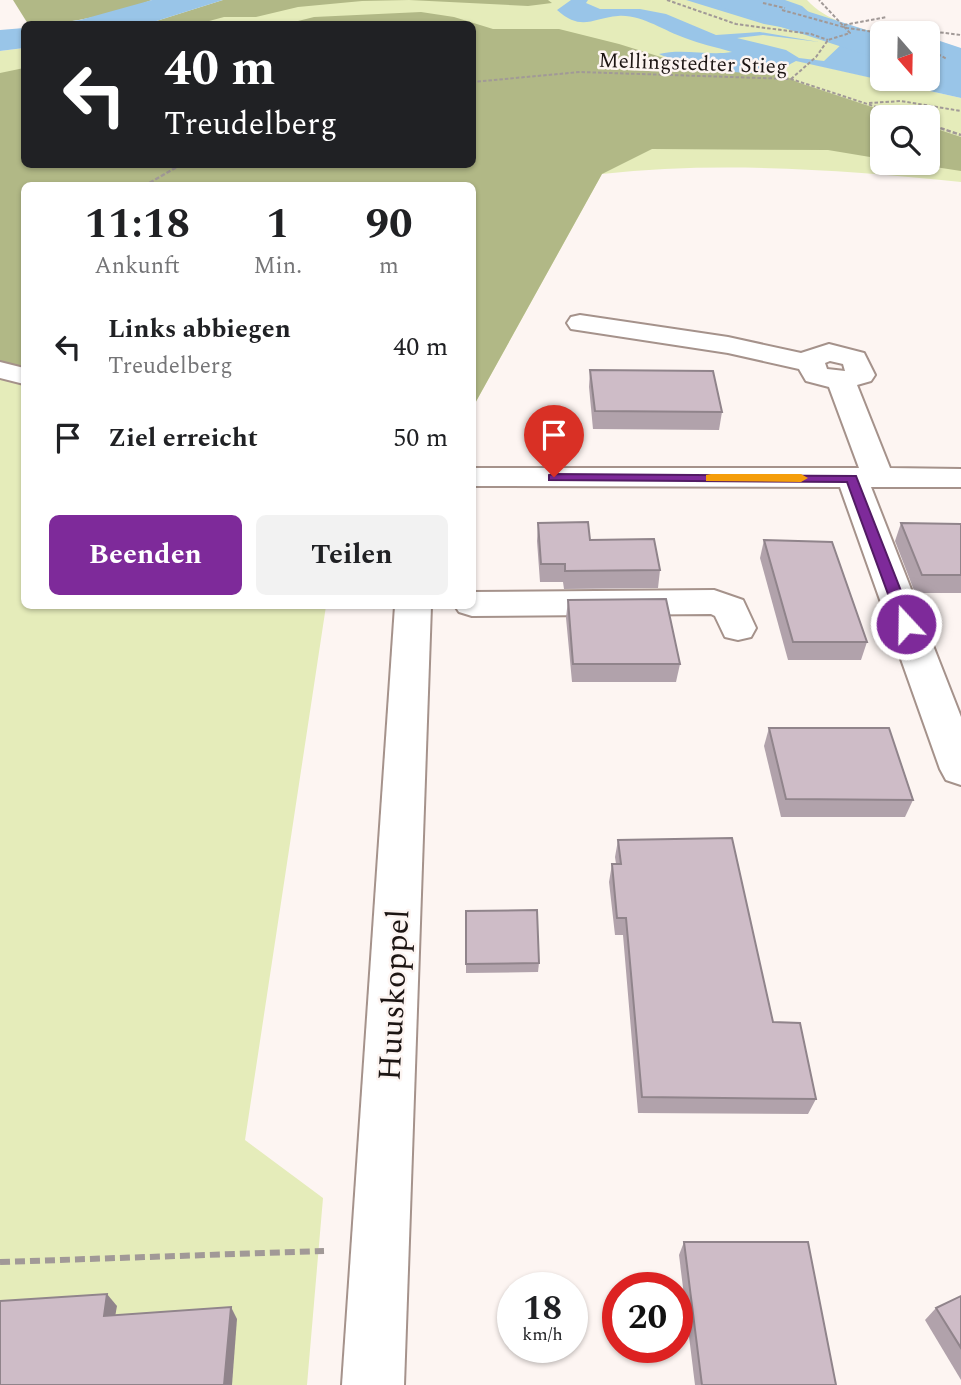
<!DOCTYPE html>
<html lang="de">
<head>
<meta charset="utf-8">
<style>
  body { margin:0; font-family:Spectral,serif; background:#f2f2f2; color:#202124; height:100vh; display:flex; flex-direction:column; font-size:26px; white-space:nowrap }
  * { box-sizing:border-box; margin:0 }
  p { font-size:23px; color:#757577 }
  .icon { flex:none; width:38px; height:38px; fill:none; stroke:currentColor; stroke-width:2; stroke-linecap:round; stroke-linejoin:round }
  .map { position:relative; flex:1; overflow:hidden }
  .drawer { position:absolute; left:21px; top:182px; width:455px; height:427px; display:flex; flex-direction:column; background:#fff; border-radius:10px; box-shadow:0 2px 5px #0004 }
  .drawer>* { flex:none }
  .guide { position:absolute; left:21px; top:21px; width:455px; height:147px; border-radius:10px; box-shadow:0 2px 5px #0004; background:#202124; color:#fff; overflow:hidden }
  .needle { width:46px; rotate:160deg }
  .tools { position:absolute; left:870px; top:21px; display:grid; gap:14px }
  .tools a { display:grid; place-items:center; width:70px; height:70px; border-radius:10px; background:#fff; box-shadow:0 2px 5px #0004; font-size:35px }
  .speed { position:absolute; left:497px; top:1272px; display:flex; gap:14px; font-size:35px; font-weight:700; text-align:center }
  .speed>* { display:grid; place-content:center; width:91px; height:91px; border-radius:50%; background:#fff; box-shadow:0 2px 5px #0004; line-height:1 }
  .speed small { font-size:18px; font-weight:400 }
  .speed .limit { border:10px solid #d22; background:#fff; color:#111 }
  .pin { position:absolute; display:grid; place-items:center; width:60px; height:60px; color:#fff; margin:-72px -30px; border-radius:50% 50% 50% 0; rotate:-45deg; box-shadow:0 0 7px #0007 }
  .pin .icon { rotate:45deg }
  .me { position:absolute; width:77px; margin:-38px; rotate:339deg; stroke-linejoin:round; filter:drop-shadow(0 0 5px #0008) }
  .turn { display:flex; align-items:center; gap:24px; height:147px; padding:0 28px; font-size:32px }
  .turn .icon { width:91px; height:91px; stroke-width:2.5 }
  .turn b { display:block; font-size:49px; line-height:60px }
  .eta { display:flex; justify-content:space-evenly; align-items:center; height:119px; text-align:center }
  .eta b { font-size:42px; font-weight:700; line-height:49px }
  .action { display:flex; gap:14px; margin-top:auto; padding:14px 28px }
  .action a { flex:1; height:80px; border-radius:10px; background:#7e2a9a; color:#fff; font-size:28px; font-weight:700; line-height:80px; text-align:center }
  .action a+a { background:#f2f2f2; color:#202124 }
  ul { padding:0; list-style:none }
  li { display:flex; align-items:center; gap:21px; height:91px; padding:0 28px }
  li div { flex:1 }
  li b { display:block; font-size:26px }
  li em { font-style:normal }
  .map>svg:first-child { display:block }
  .green { fill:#e5ecba; fill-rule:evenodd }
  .forest { fill:#b1b886 }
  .water { fill:#99c5e8 }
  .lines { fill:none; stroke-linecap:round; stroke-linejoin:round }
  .river { fill:#99c5e8; fill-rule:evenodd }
  .minor-casing { stroke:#a5928b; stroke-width:4 }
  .path-far2 { stroke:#a19997; stroke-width:2; stroke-dasharray:3.5 2; stroke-linecap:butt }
  .path-far1 { stroke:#a19997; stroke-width:2.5; stroke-dasharray:4.5 2; stroke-linecap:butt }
  .path { stroke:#a19997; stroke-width:6; stroke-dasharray:10 5; stroke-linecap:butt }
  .minor { fill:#fff; fill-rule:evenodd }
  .wall { fill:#b1a2ab }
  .shaded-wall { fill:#90848b }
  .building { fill:#cebcc7; stroke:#90848b; stroke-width:2 }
  .route { fill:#7e2a9a; stroke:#521b64; stroke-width:2 }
  .slow { fill:#f59e0b }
  .labels { text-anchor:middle; stroke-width:5; stroke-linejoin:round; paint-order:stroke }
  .far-street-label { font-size:21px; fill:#1c1513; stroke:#fdf5f2 }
  .near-street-label { font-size:32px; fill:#1c1513; stroke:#fdf5f2 }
</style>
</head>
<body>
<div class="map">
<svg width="961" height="1385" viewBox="0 0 961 1385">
  <rect width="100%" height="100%" fill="#fdf5f2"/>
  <path class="green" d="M223 0H807C826 21 856 28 882 33V36L858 37 821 66 961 98V182C842 170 722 161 602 174L473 407V423L472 186H24V606H326L245 1140 323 1198 307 1385H0V51L24 48V164H472V24H147ZM882 117H928V163H882Z"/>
  <g class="forest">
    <path d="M13 0H152C114 14 69 25 28 24Z"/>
    <path d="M223 0H548L552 3 528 6 409 0 362 1 298 7 256 17H224L198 24H147Z"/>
    <path d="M421 12 454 17 493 29H559L619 44 680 63 752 73 776 71 797 82 902 117H882V159L828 150 652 149 602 174 473 407V423L472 186H24V367L0 361V73L24 68V164H472V24H286L314 17Z"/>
    <path d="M928 126 961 137V171L909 163H928Z"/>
  </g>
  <g class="water">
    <path d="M152 0H223L147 24H47L80 20Z"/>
    <path d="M571 0H588L586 3 600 9H640L666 14 716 35 760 32 819 42 763 35 737 38 786 50 799 58 824 61 845 41 838 38 843 36H882V79H928V37L961 48V98L796 61C790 64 782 69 776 71 749 78 684 66 659 54 683 48 708 56 732 52 716 47 700 44 685 38 664 31 641 14 618 16 592 18 582 32 557 10Z"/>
    <path d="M686 0H785L802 6 822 24 845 32 831 36 764 24Z"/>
    <path d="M24 28V48L0 51V30Z"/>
  </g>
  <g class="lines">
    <path class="river" d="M718 0H772L882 35V60L723 8Z"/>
    <defs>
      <g id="minor">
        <path d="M580 315 728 337 801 353 829 344 864 353 875 375 871 381 857 385 890 468 961 469V487H871L961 717V785L946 780 940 769 840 487 472 486V468H859L829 387 806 381 799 369 728 353 571 329 567 323 571 317ZM830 361 843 364 845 371 827 369 825 363Z"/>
        <path d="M0 362 24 368V384L0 378Z"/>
        <path d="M714 590 743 600 756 628 751 637 738 640 725 637 715 616 711 614 472 616 459 612 455 606H472V592Z"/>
        <path d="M395 606H431L404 1385H342Z"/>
      </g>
    </defs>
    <use href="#minor" class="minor-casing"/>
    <g class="path-far2">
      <path d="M667 0 736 24 811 34 828 40"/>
      <path d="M763 3 785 8"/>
      <path d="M782 10 847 28 882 33"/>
      <path d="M844 25 887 17"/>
      <path d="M891 33 921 30 961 35"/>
      <path d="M928 49 947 59"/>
      <path d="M791 79 816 57 828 40 850 33 819 0"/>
      <path d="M472 82 580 72 791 79 907 117"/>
      <path d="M869 103 901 101 961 111"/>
    </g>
    <g class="path-far1">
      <path d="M928 124 961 135"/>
      <path d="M144 186 182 164"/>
    </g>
    <path class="path" d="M0 1262 324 1251"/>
    <use href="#minor" class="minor"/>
  </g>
  <g class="wall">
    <path d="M590 370 722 412 719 430 593 429 589 387Z"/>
    <path d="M538 523 590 540 660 570 658 588 564 589 563 582H540L537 541Z"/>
    <path d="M901 523 961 524V593H915L895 541Z"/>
    <path d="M764 540 867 642 861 660H788L760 558Z"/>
    <path d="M568 600 680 664 676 682H572L566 618Z"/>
    <path d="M769 728 913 800 905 817H781L764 746Z"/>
    <path d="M618 840 773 1022 816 1099 808 1114 638 1113 623 935H615L609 882 612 864H616L615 857Z"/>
    <path d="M466 911 539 963 538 972 466 973Z"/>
    <path d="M684 1242 836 1385H695L679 1255Z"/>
    <path d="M961 1296V1380L925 1320 936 1308Z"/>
  </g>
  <g class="shaded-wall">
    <path d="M107 1294 117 1306 113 1328 104 1316Z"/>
    <path d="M231 1307 237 1319 232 1385H224Z"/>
  </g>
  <g class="building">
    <path d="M590 370 713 371 722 412 595 411Z"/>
    <path d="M588 522 590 540 654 539 660 570 565 571V564H541L538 523Z"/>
    <path d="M901 523 961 524V575H922Z"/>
    <path d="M764 540 832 542 867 642H793Z"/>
    <path d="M666 599 680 664H573L568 600Z"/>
    <path d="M769 728H889L913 800 786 799Z"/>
    <path d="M732 838 773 1022 800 1023 816 1099 642 1097 626 918H617L612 864H621L618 840Z"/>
    <path d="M537 910 539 963 466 964V911Z"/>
    <path d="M684 1242H808L836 1385H702Z"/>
    <path d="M107 1294 104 1316 231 1307 224 1385H0V1301Z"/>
    <path d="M961 1296V1348L936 1308Z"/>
  </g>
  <path class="route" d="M554 474 856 476 914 624 906 629 899 624 847 482 549 480V475Z"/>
  <path class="slow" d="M711 474H801L808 478 801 482 706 481V475Z"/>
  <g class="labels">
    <g class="far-street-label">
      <text transform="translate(693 63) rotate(2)" y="7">Mellingstedter Stieg</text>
    </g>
    <g class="near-street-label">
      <text transform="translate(393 995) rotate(-87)" y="11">Huuskoppel</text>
    </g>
  </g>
</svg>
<div class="tools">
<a><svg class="needle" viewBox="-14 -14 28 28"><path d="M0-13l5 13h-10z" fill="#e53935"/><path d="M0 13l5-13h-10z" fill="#757577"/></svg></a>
<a><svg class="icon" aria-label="search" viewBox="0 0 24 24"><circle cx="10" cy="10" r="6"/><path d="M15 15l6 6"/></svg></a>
</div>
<div class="speed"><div>18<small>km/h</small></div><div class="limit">20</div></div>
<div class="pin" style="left:554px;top:477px;background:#d93025"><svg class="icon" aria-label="arrive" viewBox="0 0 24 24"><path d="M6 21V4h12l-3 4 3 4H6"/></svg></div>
<svg class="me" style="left:906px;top:624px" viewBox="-20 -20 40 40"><circle r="17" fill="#7e2a9a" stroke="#fff" stroke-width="3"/><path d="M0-11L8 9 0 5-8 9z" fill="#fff"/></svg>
<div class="guide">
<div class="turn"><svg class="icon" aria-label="left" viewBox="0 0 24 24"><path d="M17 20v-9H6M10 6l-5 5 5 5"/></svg><div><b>40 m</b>Treudelberg</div></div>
</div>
<section class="drawer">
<div class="eta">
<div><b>11:18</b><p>Ankunft</p></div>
<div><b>1</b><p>Min.</p></div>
<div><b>90</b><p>m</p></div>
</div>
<ul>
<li><svg class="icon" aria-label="left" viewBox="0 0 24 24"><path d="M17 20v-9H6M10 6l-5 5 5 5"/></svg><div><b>Links abbiegen</b><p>Treudelberg</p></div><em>40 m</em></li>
<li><svg class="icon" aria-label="arrive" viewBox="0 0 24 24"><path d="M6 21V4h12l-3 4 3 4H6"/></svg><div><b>Ziel erreicht</b></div><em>50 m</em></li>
</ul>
<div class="action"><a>Beenden</a><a>Teilen</a></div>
</section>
</div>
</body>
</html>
